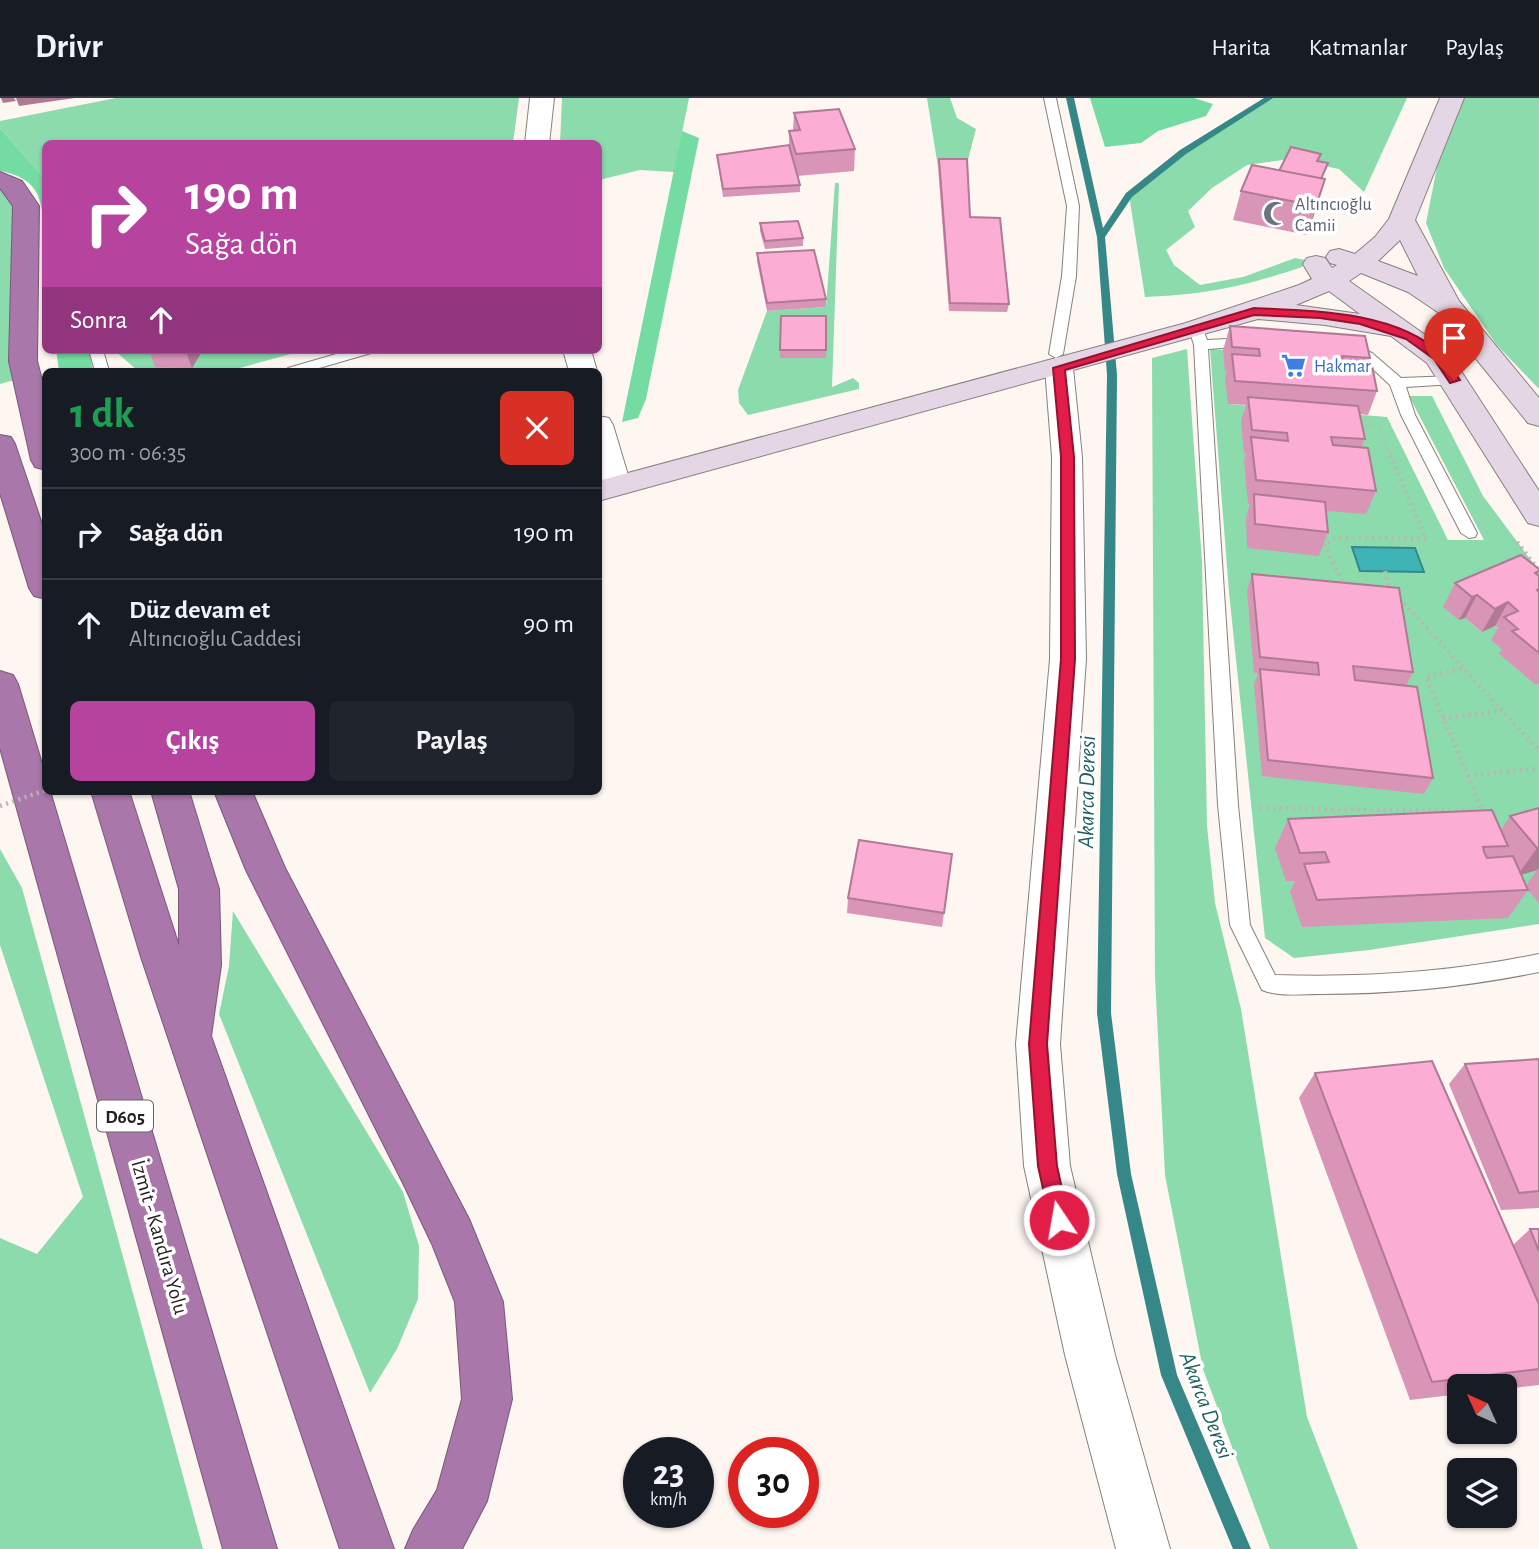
<!DOCTYPE html>
<html lang="tr">
<head>
<meta charset="utf-8">
<style>
  body { margin:0; font-family:"Alegreya Sans",sans-serif; background:#20242c; color:#f1f3f6; height:100vh; display:flex; flex-direction:column; font-size:26px; white-space:nowrap }
  * { box-sizing:border-box; margin:0 }
  p { font-size:23px; color:#9ea1a6 }
  .icon { flex:none; width:38px; height:38px; fill:none; stroke:currentColor; stroke-width:2; stroke-linecap:round; stroke-linejoin:round }
  .map { position:relative; flex:1; overflow:hidden }
  .drawer { position:absolute; left:42px; top:270px; width:560px; height:427px; display:flex; flex-direction:column; background:#171b24; border-radius:10px; box-shadow:0 2px 5px #0004 }
  .drawer>* { flex:none }
  .hud { position:absolute; left:42px; top:42px; width:560px; height:214px; border-radius:10px; box-shadow:0 2px 5px #0004; background:#b6449e; color:#fff; overflow:hidden }
  .needle { width:46px; rotate:315deg }
  .tools { position:absolute; left:1447px; top:1276px; display:grid; gap:14px }
  .tools a { display:grid; place-items:center; width:70px; height:70px; border-radius:10px; background:#171b24; box-shadow:0 2px 5px #0004; font-size:35px }
  .speed { position:absolute; left:623px; top:1339px; display:flex; gap:14px; font-size:35px; font-weight:700; text-align:center }
  .speed>* { display:grid; place-content:center; width:91px; height:91px; border-radius:50%; background:#171b24; box-shadow:0 2px 5px #0004; line-height:1 }
  .speed small { font-size:18px; font-weight:400 }
  .speed .limit { border:10px solid #d22; background:#fff; color:#111 }
  .pin { position:absolute; display:grid; place-items:center; width:60px; height:60px; color:#fff; margin:-72px -30px; border-radius:50% 50% 50% 0; rotate:-45deg; box-shadow:0 0 7px #0007 }
  .pin .icon { rotate:45deg }
  .me { position:absolute; width:77px; margin:-38px; rotate:348deg; stroke-linejoin:round; filter:drop-shadow(0 0 5px #0008) }
  .turn { display:flex; align-items:center; gap:24px; height:147px; padding:0 28px; font-size:32px }
  .turn .icon { width:91px; height:91px; stroke-width:2.5 }
  .turn b { display:block; font-size:49px; line-height:60px }
  .then { display:flex; align-items:center; height:66px; padding:0 28px; background:#0003; gap:14px; font-size:26px }
  .round { display:grid; place-items:center; flex:none; width:74px; height:74px; border-radius:10px; background:#20242c }
  .head { display:flex; align-items:center; justify-content:space-between; height:119px; padding:0 28px }
  h1 { font-size:42px; font-weight:700; line-height:52px; color:#1e9e55 }
  .button { display:flex; gap:14px; margin-top:auto; padding:14px 28px }
  .button a { flex:1; height:80px; border-radius:10px; background:#b6449e; color:#fff; font-size:28px; font-weight:700; line-height:80px; text-align:center }
  .button a+a { background:#20242c; color:#f1f3f6 }
  ul { padding:0; list-style:none }
  li { display:flex; align-items:center; gap:21px; height:91px; padding:0 28px; border-top:2px solid #363941 }
  li div { flex:1 }
  li b { display:block; font-size:26px }
  li em { font-style:normal }
  header { display:flex; align-items:center; gap:42px; box-sizing:border-box; height:98px; padding:0 35px; background:#171b24; border-bottom:2px solid #363941 }
  header strong { font-size:33px }
  nav { display:flex; gap:38px; margin-inline-start:auto; font-size:24px }
  .map>svg:first-child { display:block }
  .green { fill:#8bdbad }
  .forest { fill:#74dca2 }
  .water { fill:#3eb4b6; stroke:#368788; stroke-width:2 }
  .lines { fill:none; stroke-linecap:round; stroke-linejoin:round }
  .stream { fill:#368788; fill-rule:evenodd }
  .lane-casing { stroke:#87817d; stroke-width:2 }
  .street-casing { stroke:#87817d; stroke-width:2 }
  .secondary-casing { stroke:#87817d; stroke-width:2 }
  .highway-casing { stroke:#7a5879; stroke-width:2 }
  .path-far1 { stroke:#bbb5b1; stroke-width:2.5; stroke-dasharray:1 3.5; stroke-linecap:butt }
  .path { stroke:#bbb5b1; stroke-width:4.5; stroke-dasharray:2 4.5; stroke-linecap:butt }
  .lane { fill:#fff; fill-rule:evenodd }
  .street { fill:#fff; fill-rule:evenodd }
  .secondary { fill:#e5d6e6; fill-rule:evenodd }
  .highway { fill:#a977aa; fill-rule:evenodd }
  .path-bridge { stroke:#bbb5b1; stroke-width:4.5; stroke-dasharray:2 4.5; stroke-linecap:butt }
  .wall { fill:#d895b6; fill-rule:evenodd }
  .shaded-wall { fill:#b07994 }
  .building { fill:#fbadd4; stroke:#b07994; stroke-width:2 }
  .route { fill:#e11d48; stroke:#92132f; stroke-width:2 }
  .labels { text-anchor:middle; stroke-width:7; stroke-linejoin:round; paint-order:stroke }
  .far-worship-label { font-size:18px; fill:#5b616d; stroke:#fff; text-anchor:start }
  .far-shop-label { font-size:18px; fill:#366cbe; stroke:#fff; text-anchor:start }
  .shield { fill:#fff; stroke:#646262; stroke-width:2 }
  .shield-label { font-size:19px; font-weight:bold; fill:#221f1e }
  .street-label { font-size:21px; fill:#221f1e; stroke:#fff }
  .water-label { font-size:23px; font-style:italic; fill:#1f5f60; stroke:#fff }
</style>
</head>
<body>
<header>
<strong>Drivr</strong>
<nav><a>Harita</a><a>Katmanlar</a><a>Paylaş</a></nav>
</header>
<div class="map">
<svg width="1539" height="1451" viewBox="0 0 1539 1451">
  <rect width="100%" height="100%" fill="#fdf6f1"/>
  <g class="green">
    <path d="M116 0H519L513 45 46 46 45 81 0 30V23Z"/>
    <path d="M562 0H689L674 74 640 72 599 82 598 46H560Z"/>
    <path d="M927 0H950L957 20 976 31 966 69H938Z"/>
    <path d="M1269 0H1407L1364 94 1339 71 1290 61 1247 67 1212 90 1188 113 1195 129 1166 152 1174 167 1200 187 1243 179 1295 160 1306 162 1302 169C1246 188 1205 197 1145 199L1129 97 1183 54Z"/>
    <path d="M1463 0H1539V291L1496 246 1444 170 1426 125 1438 64Z"/>
    <path d="M835 85H839L832 289 853 280 859 285V291L748 317 739 305 738 292 767 213 826 209Z"/>
    <path d="M0 89 15 102 18 281 0 286Z"/>
    <path d="M1187 251 1202 464 1207 728 1215 805 1241 911 1307 1319 1358 1451H1270L1203 1271 1165 1077 1155 879 1152 260Z"/>
    <path d="M1210 251 1223 252 1252 274 1228 306 1387 319 1448 442H1484L1409 298H1432L1483 398 1539 473V490L1459 522 1465 520 1482 534 1495 528 1505 536V554L1536 587 1539 586V826L1369 852 1294 860 1265 840 1229 494Z"/>
    <path d="M114 252H305L229 273H138Z"/>
    <path d="M0 751 22 790 203 1451H0V1140L37 1156 83 1099 0 847Z"/>
    <path d="M233 813 403 1094 419 1148 418 1201 397 1251 370 1295 219 916 229 868Z"/>
  </g>
  <g class="forest">
    <path d="M1090 0H1194L1213 6 1206 18 1158 33 1141 45 1105 49Z"/>
    <path d="M0 30 45 81V158C41 117 51 82 0 73Z"/>
    <path d="M682 33 699 40 646 301 638 320 622 324Z"/>
    <path d="M56 252H89L93 273H59Z"/>
  </g>
  <path class="water" d="M1352 449 1415 450 1424 474 1360 473Z"/>
  <g class="lines">
    <path class="stream" d="M1066 0H1074L1103 130 1126 95 1180 52 1264 0H1273L1186 56 1132 99 1105 139 1117 277 1111 915 1131 1076 1177 1277 1251 1451H1233L1161 1277 1117 1076 1097 915 1107 277 1097 139Z"/>
    <defs>
      <g id="lane">
        <path d="M1044 0H1056L1079 108 1076 178 1063 256 1056 260 1049 256 1062 178 1067 108Z"/>
        <path d="M1196 227 1203 231 1207 242 1249 240 1256 244 1249 248 1208 251 1238 707 1250 827 1275 877C1364 880 1452 874 1539 856V874C1467 889 1394 896 1320 896 1302 896 1279 899 1262 892L1230 827 1218 707 1194 247 1189 231Z"/>
        <path d="M1347 244 1372 255 1401 280 1454 278 1461 282 1454 286 1406 289 1415 317 1477 435 1475 439 1469 440 1461 435 1401 317 1390 287 1362 261 1342 251V245Z"/>
        <path d="M89 252H103L109 273H95Z"/>
        <path d="M350 252H373L371 255 309 273H286L288 270Z"/>
      </g>
      <g id="street">
        <path d="M530 0H554L549 46H525Z"/>
        <path d="M563 252H591L597 273H569Z"/>
        <path d="M1059 261 1069 264 1073 270 1082 359 1086 561 1060 946 1070 1068 1115 1257 1170 1451H1116L1065 1257 1024 1068 1016 946 1050 561 1052 359 1045 270 1049 264Z"/>
        <path d="M598 318 609 320 613 327 628 377 623 384 612 387 601 384 598 380Z"/>
      </g>
      <path id="secondary" d="M1440 0H1464L1415 122 1459 203 1539 300V328L1528 325 1439 215 1408 194 1361 175 1349 183 1448 253 1539 393V428L1528 425 1427 265 1391 238 1325 227 1258 221 598 403V383L1186 225 1299 187 1312 181 1303 166 1307 160 1316 158 1325 160 1332 170 1337 167 1330 165 1326 159 1330 153 1339 151 1355 156 1375 139 1389 121ZM1400 142 1418 178 1378 163ZM1329 193 1360 216 1296 207Z"/>
      <g id="highway">
        <path d="M0 74 22 83 39 108 37 263 46 297V372L35 369 31 362 9 263 13 108 0 90Z"/>
        <path d="M0 337 11 339 15 346 46 438V501L34 498 29 490 0 395Z"/>
        <path d="M0 573 13 577 18 586 46 679V693H50L277 1451H223L0 650Z"/>
        <path d="M91 693H129L179 848V791L151 693H189L219 791 221 867 211 938 394 1451H340L141 859Z"/>
        <path d="M214 693H252L285 770 469 1121 503 1204 512 1301 487 1403 462 1451H405L413 1432 437 1392 462 1301 455 1204 432 1146 403 1085 246 772Z"/>
      </g>
    </defs>
    <use href="#lane" class="lane-casing"/>
    <use href="#street" class="street-casing"/>
    <use href="#secondary" class="secondary-casing"/>
    <use href="#highway" class="highway-casing"/>
    <path class="path-far1" d="M1357 326 1378 328 1390 356"/>
    <g class="path">
      <path d="M1517 444 1539 473"/>
      <path d="M1385 473 1390 493"/>
      <path d="M1345 489 1324 446 1338 439 1426 441 1389 354"/>
      <path d="M1398 504 1404 505 1539 653"/>
      <path d="M1443 620 1502 613"/>
      <path d="M1468 678 1539 670"/>
      <path d="M1260 710 1483 713 1426 579 1464 570"/>
    </g>
    <use href="#lane" class="lane"/>
    <use href="#street" class="street"/>
    <use href="#secondary" class="secondary"/>
    <use href="#highway" class="highway"/>
    <path class="path-bridge" d="M0 708 46 692"/>
  </g>
  <g class="wall">
    <path d="M794 15 855 51 854 73 797 78 800 87V94L723 99 718 65 717 57 789 47V33L793 32Z"/>
    <path d="M1321 56 1319 63 1323 81 1316 111 1307 137 1233 122 1241 93 1279 73Z"/>
    <path d="M939 61 1009 206 1007 214 949 213 938 69Z"/>
    <path d="M760 125 803 140V148L765 151 760 133Z"/>
    <path d="M757 155 826 201V209L767 213 757 163Z"/>
    <path d="M781 218H826V260H780Z"/>
    <path d="M1230 228 1370 260 1367 267 1377 293 1368 317 1360 316 1365 341 1361 350 1376 393 1366 416 1326 413 1328 434 1319 458 1247 450 1246 420 1250 406H1248L1244 363 1246 356 1244 355 1241 323 1246 307 1228 306 1225 280 1227 273H1225L1223 252Z"/>
    <path d="M149 252H203L192 270 155 269Z"/>
    <path d="M1539 471 1538 477 1539 478V586L1536 587 1499 556 1502 551 1491 542 1498 530 1495 528 1482 534 1465 520 1459 522 1443 509 1455 485Z"/>
    <path d="M1252 476 1413 574 1406 588 1433 680 1424 696 1262 678 1254 587 1258 575H1254L1247 492Z"/>
    <path d="M1539 710V805L1528 792 1508 820 1302 829 1290 794 1295 783H1286L1275 750 1288 721 1501 732 1510 718ZM1537 772 1526 788 1521 777Z"/>
    <path d="M848 800 944 815 942 829 847 815Z"/>
    <path d="M1539 961V1110L1501 1112 1449 986 1465 966Z"/>
    <path d="M1315 975 1513 1147 1530 1131H1539V1287L1505 1291V1288H1460V1296L1410 1302 1299 1000Z"/>
  </g>
  <g class="shaded-wall">
    <path d="M1 0H14L16 3 3 5Z"/>
    <path d="M16 0H75L19 8Z"/>
    <path d="M1325 81 1316 111 1307 137 1316 108Z"/>
    <path d="M187 252H203L192 270 186 254Z"/>
    <path d="M1477 497 1465 520 1459 522 1472 499Z"/>
    <path d="M1508 504 1495 528 1482 534 1495 511Z"/>
    <path d="M1537 750H1539V770L1537 772 1517 778Z"/>
  </g>
  <g class="building">
    <path d="M839 11 855 51 796 56 789 33 800 32 794 15Z"/>
    <path d="M789 47 800 87 723 91 717 57Z"/>
    <path d="M1291 49 1321 56 1317 63 1328 65 1321 81 1279 73Z"/>
    <path d="M939 61H967L970 119 1000 120 1009 206 950 205Z"/>
    <path d="M1252 67 1325 81 1316 108 1241 93Z"/>
    <path d="M798 123 803 140 765 143 760 125Z"/>
    <path d="M814 152 826 201 767 205 757 155Z"/>
    <path d="M781 218H826V252H780Z"/>
    <path d="M1230 228 1365 238 1370 260 1342 258 1343 265 1372 267 1377 293 1235 283 1232 256 1260 258 1259 251 1232 249Z"/>
    <path d="M149 252H187L186 254Z"/>
    <path d="M1248 299 1358 308 1365 341 1331 339 1333 347 1368 350 1376 393 1256 382 1251 339 1288 343 1287 335 1252 332Z"/>
    <path d="M1254 396 1325 404 1328 434 1255 426Z"/>
    <path d="M1521 457 1539 471V473L1535 475 1539 478V491L1537 492 1539 494V555L1512 533 1518 531 1504 519 1518 513 1508 504 1495 511 1477 497 1472 499 1455 485Z"/>
    <path d="M1252 476 1399 490 1413 574 1353 568 1355 582 1417 589 1433 680 1268 662 1260 571 1319 577 1318 565 1260 559Z"/>
    <path d="M1539 710V750H1537L1510 718Z"/>
    <path d="M1492 712 1508 748 1483 749 1484 754 1487 760 1513 758 1528 792 1317 802 1304 766 1329 764 1325 754 1300 755 1288 721Z"/>
    <path d="M859 742 952 756 944 815 848 800Z"/>
    <path d="M1539 961V1093L1519 1095 1465 966Z"/>
    <path d="M1432 963 1539 1206V1271L1432 1284 1315 975Z"/>
    <path d="M1530 1131H1539V1153Z"/>
  </g>
  <path class="route" d="M1254 210C1313 213 1396 213 1441 256 1449 263 1454 274 1460 282L1450 285 1434 261 1406 241 1360 226 1320 220 1254 217 1065 272 1074 359 1075 561 1047 946 1057 1068 1069 1122 1066 1129 1059 1132 1052 1129 1050 1122 1038 1068 1029 946 1061 561V359L1053 270Z"/>
  <defs>
    <symbol id="mosque-bare" viewBox="-9 -9 18 18"><path d="M3.5-4.9A6 6 0 1 0 3.5 4.9A5 5 0 1 1 3.5-4.9Z" fill="#6b7280" stroke="#fff" stroke-width="2.5" paint-order="stroke"/></symbol>
    <symbol id="supermarket-bare" viewBox="-9 -9 18 18"><path d="M-6-5.5h2.5l.6 2H6L4.5 2H-2.5L-4.4-4H-6ZM-1.5 3.2a1.3 1.3 0 1 0 .1 0ZM3 3.2a1.3 1.3 0 1 0 .1 0Z" fill="#3f7fe0" stroke="#fff" stroke-width="2.5" paint-order="stroke"/></symbol>
  </defs>
  <g fill-rule="evenodd">
    <use href="#mosque-bare" x="1258" y="98" width="35" height="35"/>
    <use href="#supermarket-bare" x="1276" y="250" width="35" height="35"/>
  </g>
  <g class="labels">
    <g class="far-worship-label">
      <text x="1295" y="112">Altıncıoğlu<tspan x="1295" dy="21">Camii</tspan></text>
    </g>
    <g class="far-shop-label">
      <text x="1314" y="274">Hakmar</text>
    </g>
    <rect class="shield" x="97" y="1002.5" width="56" height="31" rx="5"/>
    <g class="shield-label">
      <text x="125" y="1025">D605</text>
    </g>
    <g class="street-label">
      <text transform="translate(160 1139) rotate(74)" y="7">İzmit - Kandıra Yolu</text>
    </g>
    <g class="water-label">
      <text transform="translate(1086 694) rotate(-89)" y="8">Akarca Deresi</text>
      <text transform="translate(1207 1307) rotate(69)" y="8">Akarca Deresi</text>
    </g>
  </g>
</svg>
<div class="tools">
<a><svg class="needle" viewBox="-14 -14 28 28"><path d="M0-13l5 13h-10z" fill="#e53935"/><path d="M0 13l5-13h-10z" fill="#9ea1a6"/></svg></a>
<a><svg class="icon" aria-label="layers" viewBox="0 0 24 24"><path d="M12 4l9 5-9 5-9-5zM3 14l9 5 9-5"/></svg></a>
</div>
<div class="speed"><div>23<small>km/h</small></div><div class="limit">30</div></div>
<div class="pin" style="left:1454px;top:282px;background:#d93025"><svg class="icon" aria-label="arrive" viewBox="0 0 24 24"><path d="M6 21V4h12l-3 4 3 4H6"/></svg></div>
<svg class="me" style="left:1059px;top:1122px" viewBox="-20 -20 40 40"><circle r="17" fill="#e11d48" stroke="#fff" stroke-width="3"/><path d="M0-11L8 9 0 5-8 9z" fill="#fff"/></svg>
<div class="hud">
<div class="turn"><svg class="icon" aria-label="right" viewBox="0 0 24 24"><path d="M7 20v-9h11M14 6l5 5-5 5"/></svg><div><b>190 m</b>Sağa dön</div></div>
<div class="then">Sonra<svg class="icon" aria-label="ahead" viewBox="0 0 24 24"><path d="M12 20V5M6 11l6-6 6 6"/></svg></div>
</div>
<section class="drawer">
<div class="head"><div><h1>1 dk</h1><p>300 m · 06:35</p></div><a class="round" style="background:#d93025;color:#fff"><svg class="icon" aria-label="close" viewBox="0 0 24 24"><path d="M6 6l12 12M18 6L6 18"/></svg></a></div>
<ul>
<li><svg class="icon" aria-label="right" viewBox="0 0 24 24"><path d="M7 20v-9h11M14 6l5 5-5 5"/></svg><div><b>Sağa dön</b></div><em>190 m</em></li>
<li><svg class="icon" aria-label="ahead" viewBox="0 0 24 24"><path d="M12 20V5M6 11l6-6 6 6"/></svg><div><b>Düz devam et</b><p>Altıncıoğlu Caddesi</p></div><em>90 m</em></li>
</ul>
<div class="button"><a>Çıkış</a><a>Paylaş</a></div>
</section>
</div>
</body>
</html>
